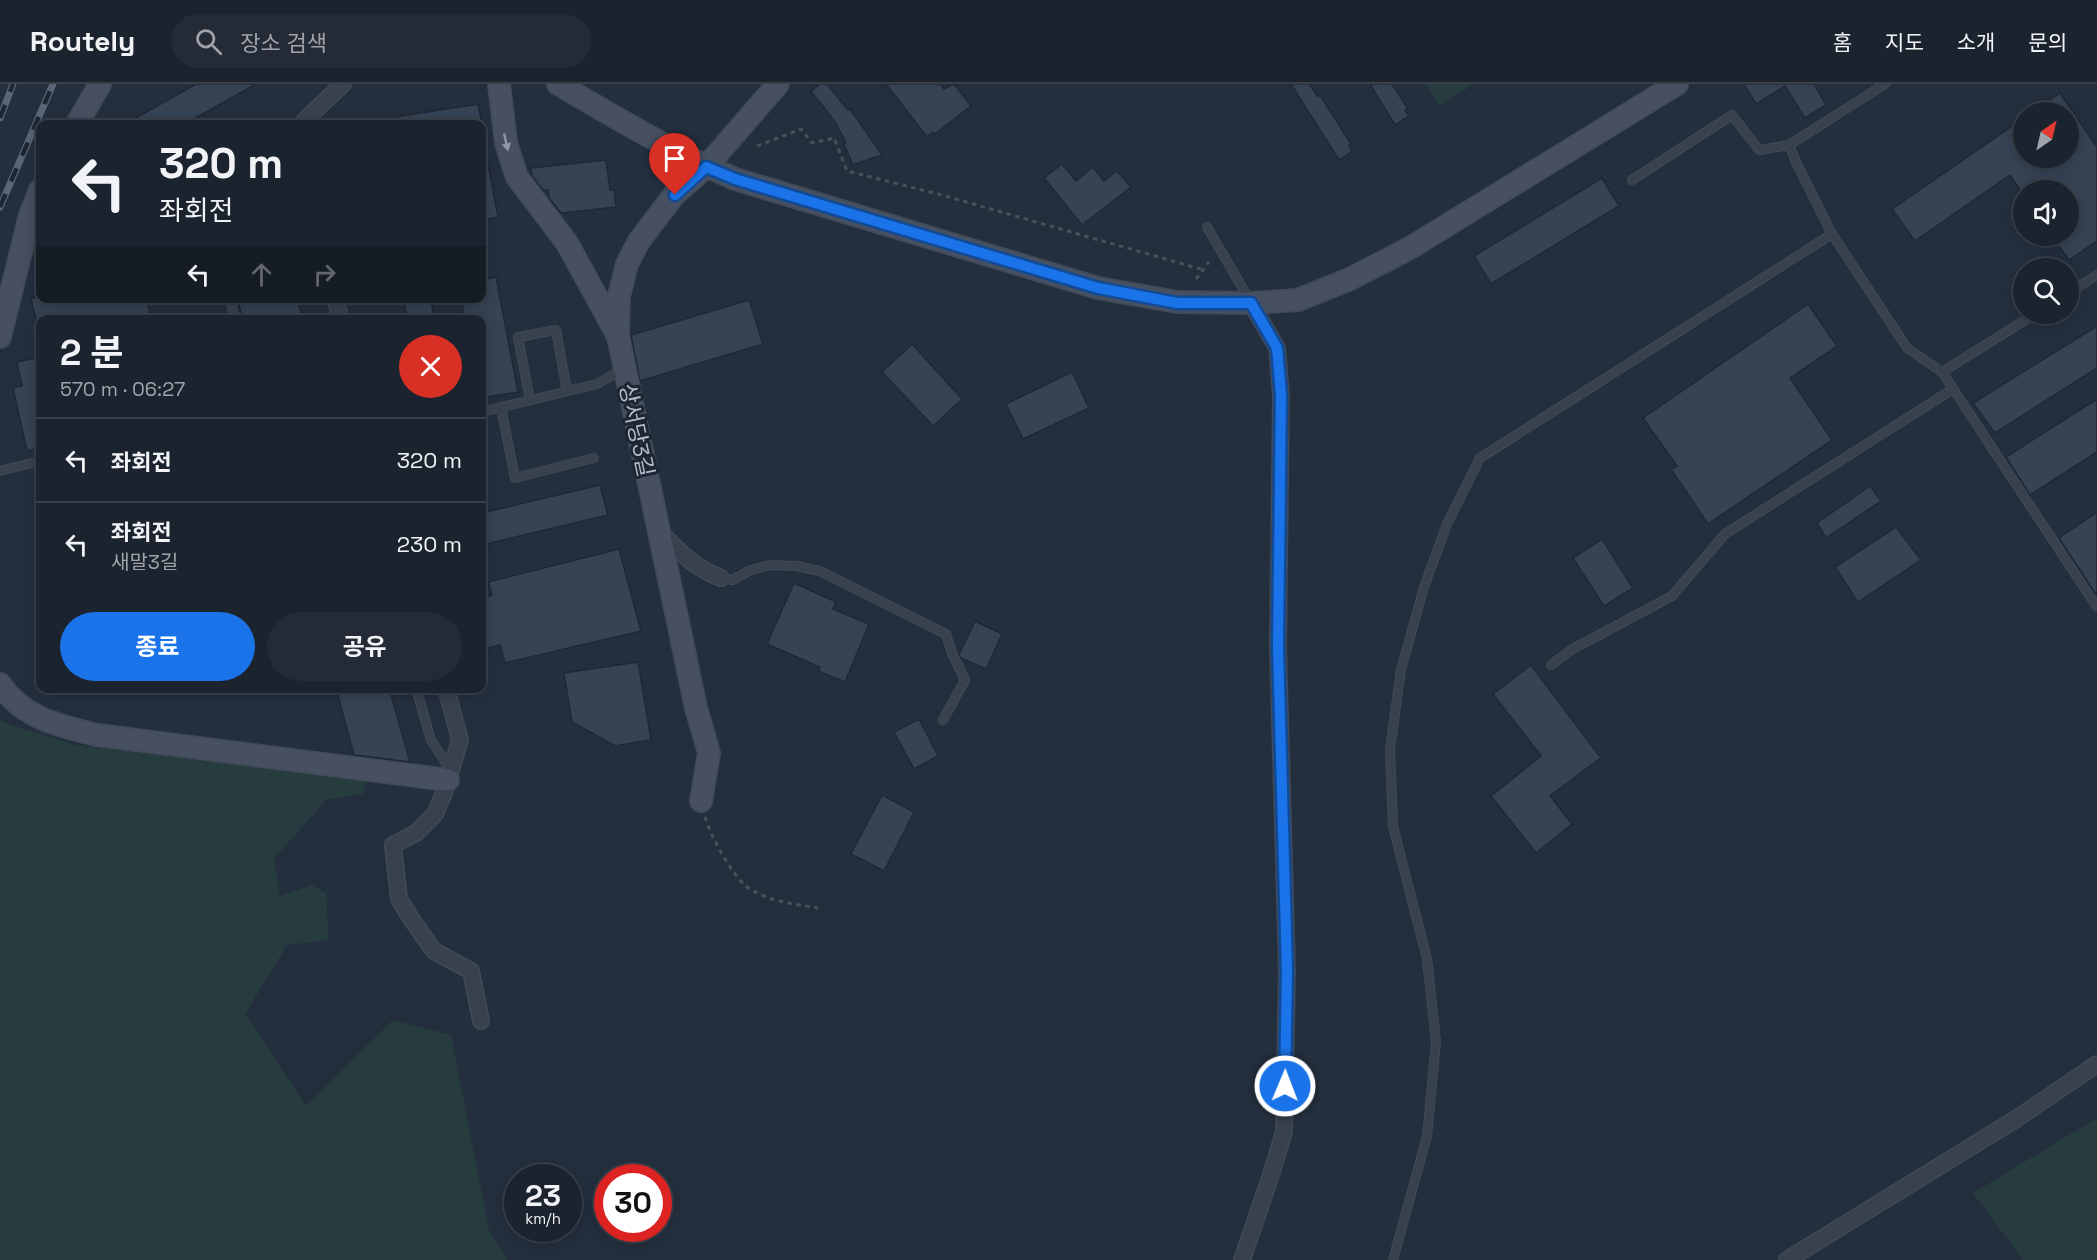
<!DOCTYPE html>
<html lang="ko">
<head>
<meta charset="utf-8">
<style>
  body { margin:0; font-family:"Space Grotesk","Noto Sans KR",sans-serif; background:#242b36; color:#f1f3f6; height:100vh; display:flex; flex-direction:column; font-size:22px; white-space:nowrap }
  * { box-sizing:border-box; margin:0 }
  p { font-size:20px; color:#a0a4aa }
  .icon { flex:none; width:33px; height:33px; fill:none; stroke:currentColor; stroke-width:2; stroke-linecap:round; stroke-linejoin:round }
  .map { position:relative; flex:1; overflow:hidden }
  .panel { position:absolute; left:36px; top:231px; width:450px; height:378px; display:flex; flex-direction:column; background:#1b232e; border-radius:12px; box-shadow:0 3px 15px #0003,0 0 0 2px #39404a }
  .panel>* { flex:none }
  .hud { position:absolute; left:36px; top:36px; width:450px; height:183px; border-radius:12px; box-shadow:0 3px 15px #0003,0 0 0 2px #39404a; background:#1b232e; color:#f1f3f6; overflow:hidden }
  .needle { width:39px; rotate:34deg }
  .controls { position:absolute; left:2013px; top:18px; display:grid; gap:12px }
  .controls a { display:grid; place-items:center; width:66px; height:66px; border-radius:50%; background:#1b232e; box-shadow:0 3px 15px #0003,0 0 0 2px #39404a; font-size:30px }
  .speed { position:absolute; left:504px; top:1080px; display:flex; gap:12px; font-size:30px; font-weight:700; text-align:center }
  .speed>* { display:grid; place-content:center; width:78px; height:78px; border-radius:50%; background:#1b232e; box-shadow:0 3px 15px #0003,0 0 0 2px #39404a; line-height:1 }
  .speed small { font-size:15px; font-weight:400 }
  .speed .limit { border:9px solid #d22; background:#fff; color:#111 }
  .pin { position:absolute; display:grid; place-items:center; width:51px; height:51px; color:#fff; margin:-62px -26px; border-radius:50% 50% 50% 0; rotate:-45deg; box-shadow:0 0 6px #0007 }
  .pin .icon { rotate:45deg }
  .me { position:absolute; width:66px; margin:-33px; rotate:1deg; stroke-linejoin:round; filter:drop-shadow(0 0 4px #0008) }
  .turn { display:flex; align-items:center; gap:21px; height:126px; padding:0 24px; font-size:27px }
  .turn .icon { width:78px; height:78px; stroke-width:2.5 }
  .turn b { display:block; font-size:42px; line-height:51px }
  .lanes { display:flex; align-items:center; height:57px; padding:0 24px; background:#0003; justify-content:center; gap:30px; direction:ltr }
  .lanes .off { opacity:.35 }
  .round { display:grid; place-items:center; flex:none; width:63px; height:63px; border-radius:32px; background:#242b36 }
  .summary { display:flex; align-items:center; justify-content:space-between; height:102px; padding:0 24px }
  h1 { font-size:36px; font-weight:700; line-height:45px }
  .action { display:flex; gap:12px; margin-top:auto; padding:12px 24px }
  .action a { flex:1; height:69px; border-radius:36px; background:#1a73e8; color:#fff; font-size:24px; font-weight:700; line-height:69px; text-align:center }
  .action a+a { background:#242b36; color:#f1f3f6 }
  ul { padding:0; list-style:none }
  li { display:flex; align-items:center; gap:18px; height:84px; padding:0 24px; border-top:2px solid #39404a }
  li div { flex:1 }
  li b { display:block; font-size:22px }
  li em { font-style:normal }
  header { display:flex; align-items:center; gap:36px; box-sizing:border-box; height:84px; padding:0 30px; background:#1b232e; border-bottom:2px solid #39404a }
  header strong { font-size:28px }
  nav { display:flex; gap:33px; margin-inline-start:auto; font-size:21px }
  .search { width:420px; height:54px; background:#242b36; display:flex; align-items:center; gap:15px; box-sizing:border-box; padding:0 21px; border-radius:33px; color:#a0a4aa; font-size:22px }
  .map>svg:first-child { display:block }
  .green { fill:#263c3f }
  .building { fill:#364354; stroke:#1f2835; stroke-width:1.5 }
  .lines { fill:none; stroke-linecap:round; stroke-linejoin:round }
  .lane-casing { stroke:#414a57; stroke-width:10 }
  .street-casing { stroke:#414a57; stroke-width:18 }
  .secondary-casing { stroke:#414a57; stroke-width:24 }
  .path { stroke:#3f5557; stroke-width:3; stroke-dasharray:4.5 4.5; stroke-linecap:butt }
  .lane { stroke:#38414e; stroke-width:8 }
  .street { stroke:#38414e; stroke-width:15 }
  .secondary { stroke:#465061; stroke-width:21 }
  .rail-casing { stroke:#5a6575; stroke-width:7 }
  .rail { stroke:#1d2633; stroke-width:4.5; stroke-dasharray:14; stroke-linecap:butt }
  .oneway { fill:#8e96a5 }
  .route-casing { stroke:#114b97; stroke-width:15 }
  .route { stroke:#1a73e8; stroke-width:10 }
  .labels { text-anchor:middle; stroke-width:6; stroke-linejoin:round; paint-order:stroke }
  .street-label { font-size:22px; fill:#b4bcc9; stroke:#1d2633 }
</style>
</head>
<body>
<header>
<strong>Routely</strong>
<div class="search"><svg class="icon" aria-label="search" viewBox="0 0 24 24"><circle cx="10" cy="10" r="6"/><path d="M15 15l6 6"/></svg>장소 검색</div>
<nav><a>홈</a><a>지도</a><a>소개</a><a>문의</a></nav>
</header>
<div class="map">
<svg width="2097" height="1176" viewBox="0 0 2097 1176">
  <rect width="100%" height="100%" fill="#242f3e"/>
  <g class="green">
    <path d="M1426 0H1474L1440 22Z"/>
    <path d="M0 636 10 641 77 661 365 697 363 710 326 716 274 775 280 812 312 801 326 809 329 856 287 861 245 930 306 1022 393 936 451 951 489 1146 508 1176H0Z"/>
    <path d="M2097 1034V1176H2023L1973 1109Z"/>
  </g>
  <g class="building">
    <path d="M196 0H256L185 40H125Z"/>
    <path d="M820 0H827L848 26 850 25 882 71 853 81 844 60 846 58 835 38 811 7Z"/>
    <path d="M886 0H940L944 5 954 0 971 22 935 50 933 48 927 53Z"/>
    <path d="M1291 0H1309L1318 13 1320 11 1351 60 1349 62 1352 67 1339 76Z"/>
    <path d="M1370 0H1392L1408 25 1405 26 1409 32 1395 41Z"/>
    <path d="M1744 0H1814L1826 21 1805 34 1785 2 1756 20Z"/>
    <path d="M2060 9 2097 63V157L2069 176 2052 152H2068V106H2020L2010 91 1915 157 1892 125 2024 34V74H2068V28H2045V19Z"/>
    <path d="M478 20 482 40H396L395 33Z"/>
    <path d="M606 76 610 106H614L616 123 561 129 549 114 548 106H543L532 92 531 84Z"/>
    <path d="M482 80H488L498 133 482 136Z"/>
    <path d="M1062 80 1076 97 1093 83 1104 97 1117 87 1131 103 1082 141 1044 94Z"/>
    <path d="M1602 94 1619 122 1491 200 1474 172Z"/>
    <path d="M496 193 518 308 482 314V236H465L461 214H482V196Z"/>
    <path d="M31 214H146L152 236H36Z"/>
    <path d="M237 214H297L303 236H243Z"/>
    <path d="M403 214H430L435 236H408Z"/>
    <path d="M749 216 763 260 640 297 631 251Z"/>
    <path d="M1808 220 1837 262 1790 294 1832 356 1708 440 1671 385 1677 382 1643 334Z"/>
    <path d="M2097 242V284L1995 349 1973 319Z"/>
    <path d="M912 260 962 315 933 342 882 288Z"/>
    <path d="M40 273V364L27 367 13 304 22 302 17 278Z"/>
    <path d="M1072 288 1089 324 1023 355 1006 320Z"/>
    <path d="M2097 315V368L2030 411 2006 373Z"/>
    <path d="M600 401 608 431 482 461V429Z"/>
    <path d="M1870 402 1881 417 1826 454 1817 439Z"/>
    <path d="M2097 428V512L2059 454Z"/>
    <path d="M1896 443 1921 476 1858 518 1835 483Z"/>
    <path d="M1602 455 1633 504 1604 522 1573 474Z"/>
    <path d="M619 465 641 547 505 579 500 561 482 566V514L492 511 488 498Z"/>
    <path d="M794 499 836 518 833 525 869 540 845 598 818 587 820 583 767 560Z"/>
    <path d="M975 537 1002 550 986 585 961 574 959 571Z"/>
    <path d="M638 578 651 656 615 662 572 638 564 589Z"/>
    <path d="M1531 581 1601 674 1550 712 1572 740 1536 769 1491 712 1541 672 1493 610Z"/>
    <path d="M336 604H389L410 678 354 671Z"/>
    <path d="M919 635 938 672 914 685 894 648Z"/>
    <path d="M882 711 914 728 884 787 851 770Z"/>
  </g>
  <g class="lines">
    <defs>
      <g id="lane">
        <path d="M1789 61 1797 80 1832 150 1907 264 1942 288 2097 523"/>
        <path d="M1632 96 1732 31 1759 66 1789 61 1885 0"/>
        <path d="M1207 143 1249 215"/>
        <path d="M2068 209 2097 191"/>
        <path d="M230 214 235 236"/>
        <path d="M1942 288 2035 230"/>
        <path d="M530 316 518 253 556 246 567 307"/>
        <path d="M501 323 515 394 594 374"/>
        <path d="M482 328 597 300 623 285"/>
        <path d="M0 387 40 377"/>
        <path d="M721 494 732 496 751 486 771 481 796 482 820 487 946 550 952 569 965 596 943 636"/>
        <path d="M1551 581 1571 566 1672 512 1725 450 1953 305"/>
        <path d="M416 604 431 656 450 685"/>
        <path d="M1393 1176 1427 1052 1436 958 1427 875 1393 742 1390 665 1401 586 1424 503 1447 440 1480 374 1832 150"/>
      </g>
      <g id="street">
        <path d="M303 40 305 36 343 0"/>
        <path d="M335 214 341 236"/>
        <path d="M658 446C678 466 694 484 721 494"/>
        <path d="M446 604 460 656 444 709 435 730 416 749 393 761 399 815 412 836 434 867 471 887 481 937"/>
        <path d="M1242 1176 1270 1094 1284 1048 1287 887 1278 563 1281 311 1277 264 1251 219"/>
        <path d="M1787 1176 2016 1035 2097 980"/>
      </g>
      <g id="secondary">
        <path d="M499 0 506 59 517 93 567 159 618 252 696 624 709 669 701 717"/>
        <path d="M558 0C616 34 673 68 735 95L1098 204 1177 218 1251 219 1298 216 1350 195 1410 164 1677 0"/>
        <path d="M77 40 100 0"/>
        <path d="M618 249 619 212 627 180 639 157 674 111 706 83 778 0"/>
        <path d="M0 253 30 131 40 106"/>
        <path d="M0 600C22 634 60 642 97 651L448 696"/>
      </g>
    </defs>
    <use href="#lane" class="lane-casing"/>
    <use href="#street" class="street-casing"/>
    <use href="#secondary" class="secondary-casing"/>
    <g class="path">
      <path d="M757 62 801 45 812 59 834 54 847 87 942 111 1204 186"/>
      <path d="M1196 195 1209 178"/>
      <path d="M705 733C710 751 732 791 746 802 764 817 795 820 818 824"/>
    </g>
    <use href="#lane" class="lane"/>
    <use href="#street" class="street"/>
    <use href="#secondary" class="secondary"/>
    <defs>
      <g id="rail">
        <path d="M0 34 13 0"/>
        <path d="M0 123 53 0"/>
      </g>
    </defs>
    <use href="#rail" class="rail-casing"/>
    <use href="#rail" class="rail"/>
  </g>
  <defs><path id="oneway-solid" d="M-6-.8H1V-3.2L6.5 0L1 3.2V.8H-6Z" transform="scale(1.5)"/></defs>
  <use class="oneway" href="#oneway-solid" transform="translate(506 58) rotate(77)"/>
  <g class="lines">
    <defs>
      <path id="route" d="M675 111 706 83 735 95 1098 204 1177 219H1251L1277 264 1281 311 1278 563 1287 887 1285 1002"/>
    </defs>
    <use href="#route" class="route-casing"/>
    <use href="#route" class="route"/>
  </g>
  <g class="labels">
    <g class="street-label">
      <text transform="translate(637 346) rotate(78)" y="8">상서당3길</text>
    </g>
  </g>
</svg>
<div class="controls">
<a><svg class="needle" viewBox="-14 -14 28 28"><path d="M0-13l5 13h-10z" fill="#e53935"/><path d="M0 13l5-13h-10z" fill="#a0a4aa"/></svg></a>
<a><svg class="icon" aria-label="sound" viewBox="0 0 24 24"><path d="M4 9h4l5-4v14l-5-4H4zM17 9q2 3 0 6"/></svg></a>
<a><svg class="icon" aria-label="search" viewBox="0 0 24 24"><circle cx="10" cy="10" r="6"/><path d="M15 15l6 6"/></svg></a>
</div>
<div class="speed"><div>23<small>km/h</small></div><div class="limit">30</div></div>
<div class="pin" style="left:675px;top:111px;background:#d93025"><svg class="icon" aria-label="arrive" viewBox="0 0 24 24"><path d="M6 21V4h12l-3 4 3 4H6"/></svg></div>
<svg class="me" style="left:1285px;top:1002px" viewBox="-20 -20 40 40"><circle r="17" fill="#1a73e8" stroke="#fff" stroke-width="3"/><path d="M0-11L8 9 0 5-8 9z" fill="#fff"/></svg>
<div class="hud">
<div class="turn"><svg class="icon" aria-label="left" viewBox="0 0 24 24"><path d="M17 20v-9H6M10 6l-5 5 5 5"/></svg><div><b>320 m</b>좌회전</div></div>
<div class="lanes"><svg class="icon" aria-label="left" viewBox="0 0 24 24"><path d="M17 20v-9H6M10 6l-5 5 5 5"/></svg><svg class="icon off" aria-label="ahead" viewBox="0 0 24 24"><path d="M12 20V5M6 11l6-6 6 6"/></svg><svg class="icon off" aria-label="right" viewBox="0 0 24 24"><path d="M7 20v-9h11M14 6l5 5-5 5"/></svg></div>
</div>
<section class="panel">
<div class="summary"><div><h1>2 분</h1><p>570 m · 06:27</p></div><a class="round" style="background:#d93025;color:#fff"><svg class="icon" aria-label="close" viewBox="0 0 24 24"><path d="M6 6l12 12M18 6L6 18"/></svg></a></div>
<ul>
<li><svg class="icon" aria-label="left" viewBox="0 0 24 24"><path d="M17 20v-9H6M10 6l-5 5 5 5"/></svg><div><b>좌회전</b></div><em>320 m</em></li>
<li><svg class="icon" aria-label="left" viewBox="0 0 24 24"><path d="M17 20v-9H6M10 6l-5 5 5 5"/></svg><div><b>좌회전</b><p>새말3길</p></div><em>230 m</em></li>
</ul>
<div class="action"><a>종료</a><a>공유</a></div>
</section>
</div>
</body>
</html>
